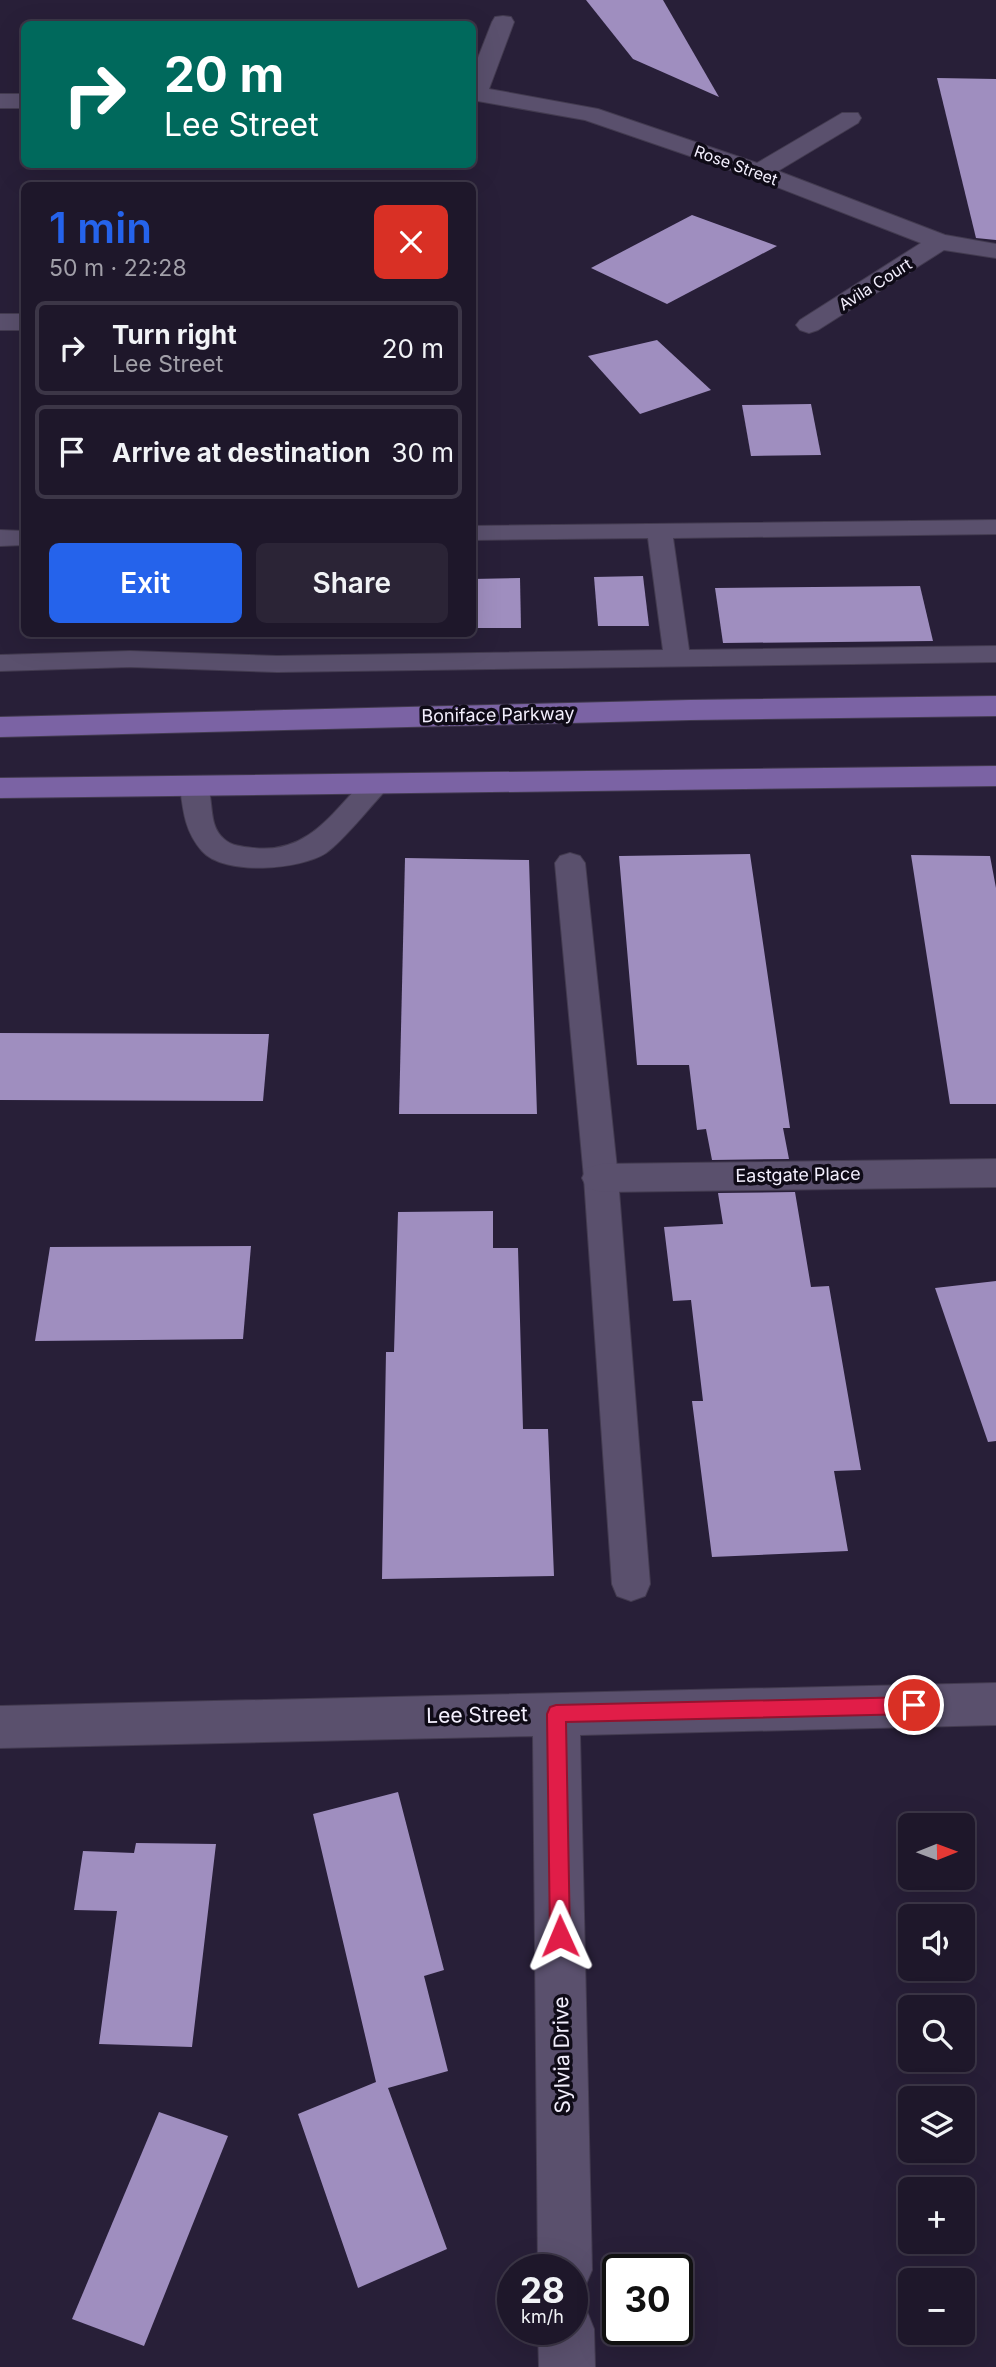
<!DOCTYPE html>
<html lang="en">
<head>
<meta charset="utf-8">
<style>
  body { margin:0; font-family:Inter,sans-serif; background:#2b2436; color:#f1f3f6; height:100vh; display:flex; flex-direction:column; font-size:26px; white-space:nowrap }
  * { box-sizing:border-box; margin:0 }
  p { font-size:23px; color:#a19fa8 }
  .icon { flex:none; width:38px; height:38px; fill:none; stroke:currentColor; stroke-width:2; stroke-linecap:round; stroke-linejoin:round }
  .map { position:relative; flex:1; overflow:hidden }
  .details { position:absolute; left:21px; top:182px; width:455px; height:455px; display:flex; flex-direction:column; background:#1e172a; border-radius:10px; box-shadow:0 7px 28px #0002,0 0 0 2px #3c3647 }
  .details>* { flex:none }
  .guide { position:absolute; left:21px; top:21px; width:455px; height:147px; border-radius:10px; box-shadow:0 7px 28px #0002,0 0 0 2px #3c3647; background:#00695c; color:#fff; overflow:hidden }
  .needle { width:46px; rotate:89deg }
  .fabs { position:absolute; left:898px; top:1813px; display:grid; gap:14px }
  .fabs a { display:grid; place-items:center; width:77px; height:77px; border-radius:10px; background:#1e172a; box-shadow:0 7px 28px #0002,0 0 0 2px #3c3647; font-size:35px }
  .speed { position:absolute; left:497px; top:2254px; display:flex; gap:14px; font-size:35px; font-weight:700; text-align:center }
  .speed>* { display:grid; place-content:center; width:91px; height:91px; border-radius:50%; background:#1e172a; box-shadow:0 7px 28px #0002,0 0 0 2px #3c3647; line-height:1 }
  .speed small { font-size:18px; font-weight:400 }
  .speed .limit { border:4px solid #111; border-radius:10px; background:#fff; color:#111 }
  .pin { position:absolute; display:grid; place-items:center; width:60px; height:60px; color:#fff; margin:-30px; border:4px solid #fff; border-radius:50%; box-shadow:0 2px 7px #0007 }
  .me { position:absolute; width:77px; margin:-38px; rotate:359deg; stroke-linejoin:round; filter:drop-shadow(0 0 5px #0008) }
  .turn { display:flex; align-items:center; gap:24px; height:147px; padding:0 28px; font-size:32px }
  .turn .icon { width:91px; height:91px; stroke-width:2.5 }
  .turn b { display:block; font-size:49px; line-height:60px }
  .round { display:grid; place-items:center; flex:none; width:74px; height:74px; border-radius:10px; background:#2b2436 }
  .head { display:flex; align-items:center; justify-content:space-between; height:119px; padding:0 28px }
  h1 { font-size:42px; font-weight:600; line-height:52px; color:#2563eb }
  .cta { display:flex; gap:14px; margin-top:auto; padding:14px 28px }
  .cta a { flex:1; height:80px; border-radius:10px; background:#2563eb; color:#fff; font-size:28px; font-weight:600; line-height:80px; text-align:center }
  .cta a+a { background:#2b2436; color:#f1f3f6 }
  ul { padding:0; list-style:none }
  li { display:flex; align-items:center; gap:21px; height:94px; margin:0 14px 10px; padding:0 14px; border:4px solid #3c3647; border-radius:10px }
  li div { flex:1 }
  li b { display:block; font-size:26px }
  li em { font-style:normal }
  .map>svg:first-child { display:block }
  .building { fill:#9f8ebf }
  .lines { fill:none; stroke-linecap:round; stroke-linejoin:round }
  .lane-casing { stroke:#433b50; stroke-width:2 }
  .street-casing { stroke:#433b50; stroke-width:2 }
  .primary-casing { stroke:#433b50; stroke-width:2 }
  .lane { fill:#5a506d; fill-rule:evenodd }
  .street { fill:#5a506d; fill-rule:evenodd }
  .primary { fill:#7b63a4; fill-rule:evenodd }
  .route { fill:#e11d48; stroke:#92132f; stroke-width:2 }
  .labels { text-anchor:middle; stroke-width:7; stroke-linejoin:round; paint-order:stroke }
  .far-street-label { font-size:16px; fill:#f3effd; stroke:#0f0b17 }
  .street-label { font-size:18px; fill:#f3effd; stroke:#0f0b17 }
  .near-street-label { font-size:21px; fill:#f3effd; stroke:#0f0b17 }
</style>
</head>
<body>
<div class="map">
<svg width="996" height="2367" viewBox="0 0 996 2367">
  <rect width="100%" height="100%" fill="#281f38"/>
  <g class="building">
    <path d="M586 0H663L719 97 633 59Z"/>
    <path d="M937 78 996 79V240L976 238Z"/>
    <path d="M692 215 777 246 667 304 591 268Z"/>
    <path d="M657 340 711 390 640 414 588 356Z"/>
    <path d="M811 404 821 455 751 456 742 405Z"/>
    <path d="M643 576 649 626H598L594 577Z"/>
    <path d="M520 578 521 628H472V579Z"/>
    <path d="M920 586 933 641 723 643 715 588Z"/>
    <path d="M750 854 790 1128H783L789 1159 712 1160 706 1129 697 1130 689 1065H637L619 856Z"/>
    <path d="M911 855 990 856 996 888V1104H950Z"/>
    <path d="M405 858 529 860 537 1114H399Z"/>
    <path d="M0 1033 269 1034 263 1101 0 1100Z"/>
    <path d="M795 1192 811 1287 829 1286 861 1470 834 1471 848 1551 712 1557 692 1401H703L691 1300 673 1301 664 1227 723 1224 718 1193Z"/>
    <path d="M493 1211V1248H518L523 1429H548L554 1576 382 1579 386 1352H394L398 1212Z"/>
    <path d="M251 1246 243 1339 35 1341 50 1247Z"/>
    <path d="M996 1281V1441L988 1442 935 1288Z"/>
    <path d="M398 1792 444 1970 424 1976 448 2071 388 2088 447 2249 358 2288 298 2114 376 2082 313 1814Z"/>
    <path d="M136 1843 216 1844 192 2047 99 2044 117 1911 74 1910 83 1851 134 1853Z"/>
    <path d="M159 2112 228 2136 144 2346 72 2319Z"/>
  </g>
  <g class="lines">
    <defs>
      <g id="lane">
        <path d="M996 520V534L673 538 689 650 996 646V662L277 672 130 667 0 671V655L130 651 277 656 663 650 648 538 472 540V526Z"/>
        <path d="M0 530 24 531V545L0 546Z"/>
        <path d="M376 775 386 778 390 784 386 790C369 808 344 840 326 853 300 870 224 876 202 851 185 832 183 811 180 786L184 780 194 777 204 780C216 797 206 824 224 839 231 846 244 847 254 848 308 854 332 813 366 778Z"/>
        <path d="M570 853 580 856 585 863 618 1178 650 1584 645 1596 631 1601 617 1596 612 1584 584 1178 555 863 560 856Z"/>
      </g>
      <g id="street">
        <path d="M503 16 511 17 514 22 489 89 598 109 757 163 842 113H858L861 118 858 123 778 171 945 235 996 244V258L944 250 818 330 809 333 800 330 796 325 800 320 921 243 751 177 585 120 472 100V73L492 22 495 17Z"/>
        <rect x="0" y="94" width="24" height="14"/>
        <rect x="0" y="314" width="24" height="16"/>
        <path d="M996 1159V1187L601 1192 587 1188 582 1178 587 1168 601 1164Z"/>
        <path d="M996 1683V1725L580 1735 592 2270 584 2289 572 2294V2270H538L533 1736 0 1748V1706Z"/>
        <path d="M572 2304 586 2309 594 2329 595 2367H539L538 2329H572Z"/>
      </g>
      <g id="primary">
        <path d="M996 696V716L690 720 0 737V717L690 700Z"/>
        <path d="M996 766V786L0 798V778Z"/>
      </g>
    </defs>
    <use href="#lane" class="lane-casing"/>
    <use href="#street" class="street-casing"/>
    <use href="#primary" class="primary-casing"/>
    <use href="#lane" class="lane"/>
    <use href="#street" class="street"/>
    <use href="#primary" class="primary"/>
  </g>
  <path class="route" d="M914 1697 920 1699 923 1705 920 1711 914 1714 566 1722 570 1936 567 1943 560 1946 553 1943 550 1936 547 1714 550 1707 556 1705Z"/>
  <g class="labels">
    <g class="far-street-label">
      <text transform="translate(736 165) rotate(20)" y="6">Rose Street</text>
      <text transform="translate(875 284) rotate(-32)" y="6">Avila Court</text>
    </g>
    <g class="street-label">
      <text transform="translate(498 715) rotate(-1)" y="6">Boniface Parkway</text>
      <text transform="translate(798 1175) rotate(-1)" y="6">Eastgate Place</text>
    </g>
    <g class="near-street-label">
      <text transform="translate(477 1715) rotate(-1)" y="7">Lee Street</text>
      <text transform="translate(562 2055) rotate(-91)" y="7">Sylvia Drive</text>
    </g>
  </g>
</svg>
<div class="fabs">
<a><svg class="needle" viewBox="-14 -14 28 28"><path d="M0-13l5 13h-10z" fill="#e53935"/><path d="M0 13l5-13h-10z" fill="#a19fa8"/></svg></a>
<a><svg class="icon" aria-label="sound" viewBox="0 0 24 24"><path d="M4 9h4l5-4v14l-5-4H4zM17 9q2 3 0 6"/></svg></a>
<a><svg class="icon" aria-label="search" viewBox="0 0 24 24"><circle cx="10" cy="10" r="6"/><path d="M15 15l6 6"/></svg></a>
<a><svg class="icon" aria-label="layers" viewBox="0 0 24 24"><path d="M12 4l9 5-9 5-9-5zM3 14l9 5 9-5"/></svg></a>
<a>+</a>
<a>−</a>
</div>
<div class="speed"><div>28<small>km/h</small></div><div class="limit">30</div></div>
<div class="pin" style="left:914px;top:1705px;background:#d93025"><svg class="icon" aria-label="arrive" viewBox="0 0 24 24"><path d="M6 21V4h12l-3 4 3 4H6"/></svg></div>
<svg class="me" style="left:560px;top:1936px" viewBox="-20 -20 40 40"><path d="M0-17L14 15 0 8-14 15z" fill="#e11d48" stroke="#fff" stroke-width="4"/></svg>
<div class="guide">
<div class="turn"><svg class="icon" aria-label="right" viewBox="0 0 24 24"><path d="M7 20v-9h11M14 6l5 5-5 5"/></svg><div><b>20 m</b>Lee Street</div></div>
</div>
<section class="details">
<div class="head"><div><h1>1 min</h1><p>50 m · 22:28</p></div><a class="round" style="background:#d93025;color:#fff"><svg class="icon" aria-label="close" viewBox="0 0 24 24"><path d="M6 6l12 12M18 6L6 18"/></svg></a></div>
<ul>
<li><svg class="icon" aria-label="right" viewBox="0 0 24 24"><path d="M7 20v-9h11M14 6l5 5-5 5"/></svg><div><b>Turn right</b><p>Lee Street</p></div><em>20 m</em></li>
<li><svg class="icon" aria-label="arrive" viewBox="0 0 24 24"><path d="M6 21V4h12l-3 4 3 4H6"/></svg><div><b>Arrive at destination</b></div><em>30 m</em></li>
</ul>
<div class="cta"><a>Exit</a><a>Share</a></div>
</section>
</div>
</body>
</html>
